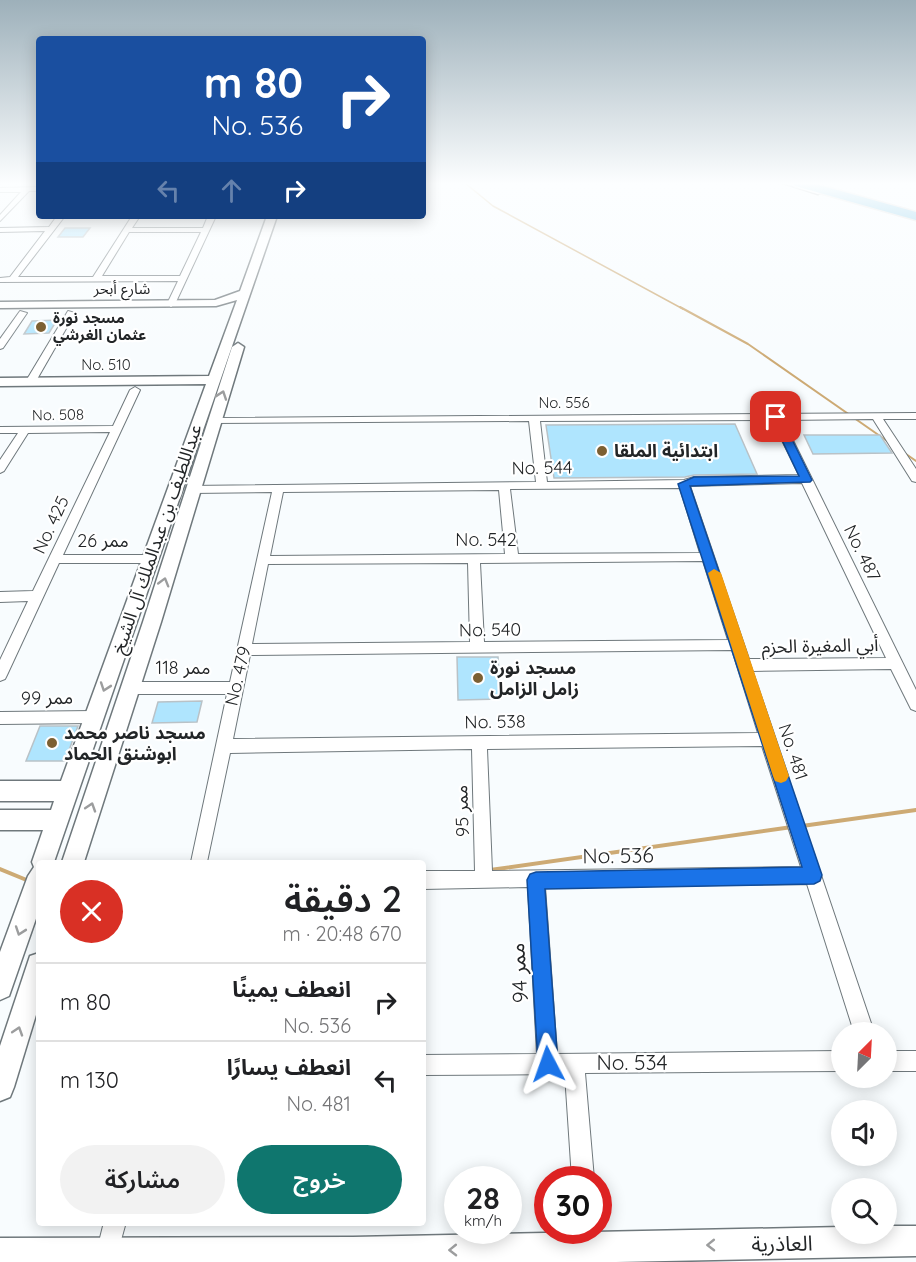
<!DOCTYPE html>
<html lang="ar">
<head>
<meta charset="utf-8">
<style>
  body { margin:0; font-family:Quicksand,"Noto Sans Arabic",sans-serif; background:#f2f2f2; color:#202124; direction:rtl; height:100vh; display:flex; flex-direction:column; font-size:22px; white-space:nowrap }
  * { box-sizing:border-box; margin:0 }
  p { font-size:20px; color:#757577 }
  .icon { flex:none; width:33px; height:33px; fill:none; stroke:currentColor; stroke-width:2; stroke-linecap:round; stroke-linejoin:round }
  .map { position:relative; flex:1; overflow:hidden; direction:ltr }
  .sheet { position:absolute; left:36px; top:860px; width:390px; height:366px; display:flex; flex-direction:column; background:#fff; border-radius:6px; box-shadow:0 3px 15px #0003; direction:rtl }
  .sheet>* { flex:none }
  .banner { position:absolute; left:36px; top:36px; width:390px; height:183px; border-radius:6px; box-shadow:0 3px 15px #0003; direction:rtl; background:#1a4fa0; color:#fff; overflow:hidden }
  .needle { width:39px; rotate:24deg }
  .tools { position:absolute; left:831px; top:1022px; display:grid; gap:12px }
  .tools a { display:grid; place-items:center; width:66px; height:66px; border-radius:50%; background:#fff; box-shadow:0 3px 15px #0003; font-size:30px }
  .speed { position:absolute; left:444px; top:1166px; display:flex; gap:12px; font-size:30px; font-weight:700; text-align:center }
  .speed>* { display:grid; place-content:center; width:78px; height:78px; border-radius:50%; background:#fff; box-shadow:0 3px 15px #0003; line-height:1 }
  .speed small { font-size:15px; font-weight:400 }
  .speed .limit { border:9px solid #d22; background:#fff; color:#111 }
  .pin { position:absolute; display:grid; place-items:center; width:51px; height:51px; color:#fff; margin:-26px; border-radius:12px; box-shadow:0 3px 9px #0006 }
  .me { position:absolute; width:66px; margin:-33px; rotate:356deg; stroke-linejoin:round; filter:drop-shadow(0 0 4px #0008) }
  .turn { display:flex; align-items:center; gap:21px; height:126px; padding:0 24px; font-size:27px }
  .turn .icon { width:78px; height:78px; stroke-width:2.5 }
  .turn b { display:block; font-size:42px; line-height:51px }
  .lanes { display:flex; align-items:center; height:57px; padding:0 24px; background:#0003; justify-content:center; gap:30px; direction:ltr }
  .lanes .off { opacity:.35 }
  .round { display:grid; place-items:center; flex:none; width:63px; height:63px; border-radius:32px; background:#f2f2f2 }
  .headline { display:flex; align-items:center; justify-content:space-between; height:102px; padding:0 24px }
  h1 { font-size:36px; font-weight:600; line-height:45px }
  .action { display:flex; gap:12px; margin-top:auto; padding:12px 24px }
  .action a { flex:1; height:69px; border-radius:36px; background:#0f766e; color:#fff; font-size:24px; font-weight:600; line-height:69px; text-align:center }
  .action a+a { background:#f2f2f2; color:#202124 }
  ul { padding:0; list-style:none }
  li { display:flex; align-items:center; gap:18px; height:78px; padding:0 24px; border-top:2px solid #e0e0e0 }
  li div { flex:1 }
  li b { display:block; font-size:22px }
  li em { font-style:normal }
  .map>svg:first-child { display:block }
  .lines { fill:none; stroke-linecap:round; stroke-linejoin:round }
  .stream-far2 { stroke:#cdaa74; stroke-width:1.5 }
  .stream-far1 { stroke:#cdaa74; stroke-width:2 }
  .stream { stroke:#cdaa74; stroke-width:4 }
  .building { fill:#afe5fe; stroke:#b9c2c7; stroke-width:1.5 }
  .street-casing { stroke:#6f787c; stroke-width:2 }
  .secondary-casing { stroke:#6f787c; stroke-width:3 }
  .highway-casing { stroke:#d7d8d8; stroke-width:3 }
  .street { fill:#fff; fill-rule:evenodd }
  .secondary { fill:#fff; fill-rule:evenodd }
  .highway { fill:#5eb9e0; fill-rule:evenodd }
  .oneway { stroke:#9c9d9e }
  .route { fill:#1a73e8; stroke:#114b97; stroke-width:1.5 }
  .slow { fill:#f59e0b }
  .poi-dot { fill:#7c6033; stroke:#fff; stroke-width:2 }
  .labels { text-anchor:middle; stroke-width:4.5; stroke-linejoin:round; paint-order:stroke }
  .far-street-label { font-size:15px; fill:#222527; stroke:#fff }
  .far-poi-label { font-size:15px; font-weight:bold; fill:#222527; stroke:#fff; text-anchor:start }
  .poi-label { font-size:18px; font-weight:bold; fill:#222527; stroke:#fff; text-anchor:start }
  .street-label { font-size:18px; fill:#222527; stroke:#fff }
  .near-street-label { font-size:21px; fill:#222527; stroke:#fff }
</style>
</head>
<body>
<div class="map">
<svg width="916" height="1262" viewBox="0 0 916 1262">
  <rect width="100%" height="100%" fill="#f8fcfe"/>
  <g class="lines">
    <path class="stream-far2" d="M465 183 493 206 683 309"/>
    <g class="stream-far1">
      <path d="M680 307 748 344 890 443"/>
      <path d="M903 452 916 461"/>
    </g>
    <g class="stream">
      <path d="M802 826 916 810"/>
      <path d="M0 869 29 881"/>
      <path d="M490 870 792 827"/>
    </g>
  </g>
  <g class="building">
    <path d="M65 228H90L83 237H58Z"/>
    <path d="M57 320 49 333 24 334 32 321Z"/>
    <path d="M735 424 757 474 694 475 685 477 554 478 546 425Z"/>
    <path d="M804 435H880L892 453 813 454Z"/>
    <path d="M457 657H498L501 699 458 700Z"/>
    <path d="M202 701 197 722 152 723 158 702Z"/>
    <path d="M40 726H78L65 761H26Z"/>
  </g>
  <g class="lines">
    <defs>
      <g id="street">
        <path d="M39 187V191H29L0 221V215L21 192H0V188Z"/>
        <path d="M57 216H65L18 277H93L132 216H140L132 228H203L208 216H216L175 304 171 307 167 304 178 281 0 282V278L10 277 45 231 0 232V228L49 227ZM129 232H201L180 276H102Z"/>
        <path d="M20 311 27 313 3 348 0 349V339Z"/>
        <path d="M68 311 75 313 36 381 28 383 26 381Z"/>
        <path d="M135 387 140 390 63 555H150L156 559 150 563H59L7 675 5 679 0 681V660L28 601 0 602V592L33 591 110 432 28 433 4 471 0 473V460L18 433H0V427L113 426 130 390Z"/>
        <path d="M916 413V419H883L916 469V482L912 481 873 419 783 420 916 690V711L911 709 891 669 752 671 874 1032H854L807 884 545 887 557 1054 842 1051V1071L585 1073 594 1179H572L565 1074 423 1075V1055L537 1054 528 887 423 889V871H475L472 749 230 753 207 862H191L227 694H131L126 692 124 688 126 684 131 682H230L272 492 192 493 188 492V486L536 482 529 421 213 423 209 422V418ZM772 420 799 475 694 477 684 480 547 482 540 421ZM802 483 886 658 749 659 690 486ZM680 488 700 553 518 554 510 489ZM499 490 505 554 270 556 283 492ZM703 561 728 640 484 642 480 563ZM468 563 470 642 252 644 268 564ZM732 650 758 733 233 739 250 655ZM762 746 801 867 492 871 487 749Z"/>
        <path d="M94 711 99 713 101 717 99 721 94 723 0 724V712Z"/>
        <rect x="886" y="1051" width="30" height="20"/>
        <path d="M104 1222H126L115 1262H99L96 1254Z"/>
      </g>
      <g id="secondary">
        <path d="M783 183H798L823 191 818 194Z"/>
        <path d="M267 216H277L54 862H39V910L9 996 0 1000V952L28 876 34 867 32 862 43 830H0V810H51L54 801H0V781H61L206 384 0 386V378L209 376 237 300 216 306 0 308V302L215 300 240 291Z"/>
        <path d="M238 343 244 347 161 622 84 862H62L143 622 232 347Z"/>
        <path d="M39 953V1005L14 1087 10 1097 0 1101V1046L30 956Z"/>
        <path d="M886 1226H916V1256L616 1262H0V1238L353 1237 842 1227V1233H886Z"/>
      </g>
      <path id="highway" d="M793 183H812L916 212V220L795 186Z"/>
    </defs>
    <use href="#street" class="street-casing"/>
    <use href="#secondary" class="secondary-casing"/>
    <use href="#highway" class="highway-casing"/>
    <use href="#street" class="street"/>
    <use href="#secondary" class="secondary"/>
    <use href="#highway" class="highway"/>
  </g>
  <defs><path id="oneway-chevron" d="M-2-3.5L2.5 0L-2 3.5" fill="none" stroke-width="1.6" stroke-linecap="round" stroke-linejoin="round" transform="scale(1.5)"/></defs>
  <g class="oneway">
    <use href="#oneway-chevron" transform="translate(222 395) rotate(-71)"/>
    <use href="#oneway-chevron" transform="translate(164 582) rotate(-74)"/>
    <use href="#oneway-chevron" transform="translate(105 687) rotate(109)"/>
    <use href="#oneway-chevron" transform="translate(91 807) rotate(-72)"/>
    <use href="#oneway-chevron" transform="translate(20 931) rotate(109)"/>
    <use href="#oneway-chevron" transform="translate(18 1031) rotate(-72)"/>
    <use href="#oneway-chevron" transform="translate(711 1245) rotate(179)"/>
    <use href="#oneway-chevron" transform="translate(453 1250) rotate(179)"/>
  </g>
  <linearGradient id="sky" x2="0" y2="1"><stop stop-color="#9db0ba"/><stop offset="0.51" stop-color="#fcfeff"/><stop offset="1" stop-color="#fcfeff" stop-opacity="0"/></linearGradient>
  <rect width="916" height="360" fill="url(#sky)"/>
  <path class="route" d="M772 414 781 417 812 480 810 482 690 486 822 875 820 881 814 884 545 889 558 1064 555 1071 548 1074 541 1071 538 1064 527 880 530 874 536 872 802 867 678 484 694 477 799 476 771 417Z"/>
  <path class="slow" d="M714 569 721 573 789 776 786 781 781 783 775 781 773 776 708 573Z"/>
  <g class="poi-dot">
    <circle cx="41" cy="327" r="6"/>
    <circle cx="602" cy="451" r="6"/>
    <circle cx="478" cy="678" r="6"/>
    <circle cx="52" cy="743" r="6"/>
  </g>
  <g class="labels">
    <g class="far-street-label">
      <text x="122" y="294">شارع أبحر</text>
      <text x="106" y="370">No. 510</text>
      <text x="564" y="408">No. 556</text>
      <text transform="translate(58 415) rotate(-1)" y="5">No. 508</text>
    </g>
    <g class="far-poi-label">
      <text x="53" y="323">مسجد نورة<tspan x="53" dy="17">عثمان الغرشي</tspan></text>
    </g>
    <g class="poi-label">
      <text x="614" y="457">ابتدائية الملقا</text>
      <text x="490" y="674">مسجد نورة<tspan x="490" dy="21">زامل الزامل</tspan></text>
      <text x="64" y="739">مسجد ناصر محمد<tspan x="64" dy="21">ابوشنق الحماد</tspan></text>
    </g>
    <g class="street-label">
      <text transform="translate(542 468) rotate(-1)" y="6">No. 544</text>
      <text transform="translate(51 525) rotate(-65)" y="6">No. 425</text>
      <text transform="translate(157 539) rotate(-71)" y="6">عبداللطيف بن عبدالملك آل الشيخ</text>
      <text x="486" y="546">No. 542</text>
      <text x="103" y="547">ممر 26</text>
      <text transform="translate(862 553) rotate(64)" y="6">No. 487</text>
      <text transform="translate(490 630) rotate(-1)" y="6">No. 540</text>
      <text transform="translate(820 646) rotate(-1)" y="6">أبي المغيرة الحزم</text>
      <text x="183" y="674">ممر 118</text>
      <text transform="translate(238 676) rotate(-77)" y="6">No. 479</text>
      <text transform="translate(47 698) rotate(-1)" y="6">ممر 99</text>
      <text transform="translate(495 722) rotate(-1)" y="6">No. 538</text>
      <text transform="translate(793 752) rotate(72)" y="6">No. 481</text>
      <text transform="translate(462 811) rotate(-92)" y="6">ممر 95</text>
    </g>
    <g class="near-street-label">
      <text transform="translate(618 856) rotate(-1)" y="7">No. 536</text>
      <text transform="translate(519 973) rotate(-94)" y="7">ممر 94</text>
      <text x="632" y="1070">No. 534</text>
      <text transform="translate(782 1244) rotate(-1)" y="7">العاذرية</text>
    </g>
  </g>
</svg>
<div class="tools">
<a><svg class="needle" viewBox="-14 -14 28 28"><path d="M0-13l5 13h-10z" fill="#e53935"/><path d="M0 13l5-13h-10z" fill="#757577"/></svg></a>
<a><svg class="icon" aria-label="sound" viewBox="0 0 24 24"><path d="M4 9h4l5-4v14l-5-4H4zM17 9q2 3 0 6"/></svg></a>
<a><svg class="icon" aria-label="search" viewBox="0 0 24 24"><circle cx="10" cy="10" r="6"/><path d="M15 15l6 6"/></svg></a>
</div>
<div class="speed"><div>28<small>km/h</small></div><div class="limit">30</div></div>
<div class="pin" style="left:776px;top:417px;background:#d93025"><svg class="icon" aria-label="arrive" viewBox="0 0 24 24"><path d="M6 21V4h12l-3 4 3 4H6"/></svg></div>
<svg class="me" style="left:548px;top:1064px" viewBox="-20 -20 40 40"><path d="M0-17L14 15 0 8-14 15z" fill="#1a73e8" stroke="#fff" stroke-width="4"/></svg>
<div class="banner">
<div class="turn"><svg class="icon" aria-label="right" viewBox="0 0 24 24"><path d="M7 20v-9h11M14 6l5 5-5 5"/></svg><div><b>80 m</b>No. 536</div></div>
<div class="lanes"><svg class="icon off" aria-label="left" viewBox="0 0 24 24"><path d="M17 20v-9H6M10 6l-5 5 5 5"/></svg><svg class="icon off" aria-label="ahead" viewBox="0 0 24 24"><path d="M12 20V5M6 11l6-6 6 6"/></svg><svg class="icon" aria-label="right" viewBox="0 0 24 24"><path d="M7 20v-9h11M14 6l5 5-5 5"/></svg></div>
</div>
<section class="sheet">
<div class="headline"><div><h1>2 دقيقة</h1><p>670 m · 20:48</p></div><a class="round" style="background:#d93025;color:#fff"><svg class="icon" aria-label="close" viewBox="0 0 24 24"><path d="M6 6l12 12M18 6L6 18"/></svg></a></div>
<ul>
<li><svg class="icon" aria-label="right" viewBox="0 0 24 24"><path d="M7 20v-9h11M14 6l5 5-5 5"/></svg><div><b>انعطف يمينًا</b><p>No. 536</p></div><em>80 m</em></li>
<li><svg class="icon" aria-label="left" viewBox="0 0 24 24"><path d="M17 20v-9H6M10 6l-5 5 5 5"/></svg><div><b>انعطف يسارًا</b><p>No. 481</p></div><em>130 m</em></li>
</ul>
<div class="action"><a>خروج</a><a>مشاركة</a></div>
</section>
</div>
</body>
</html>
